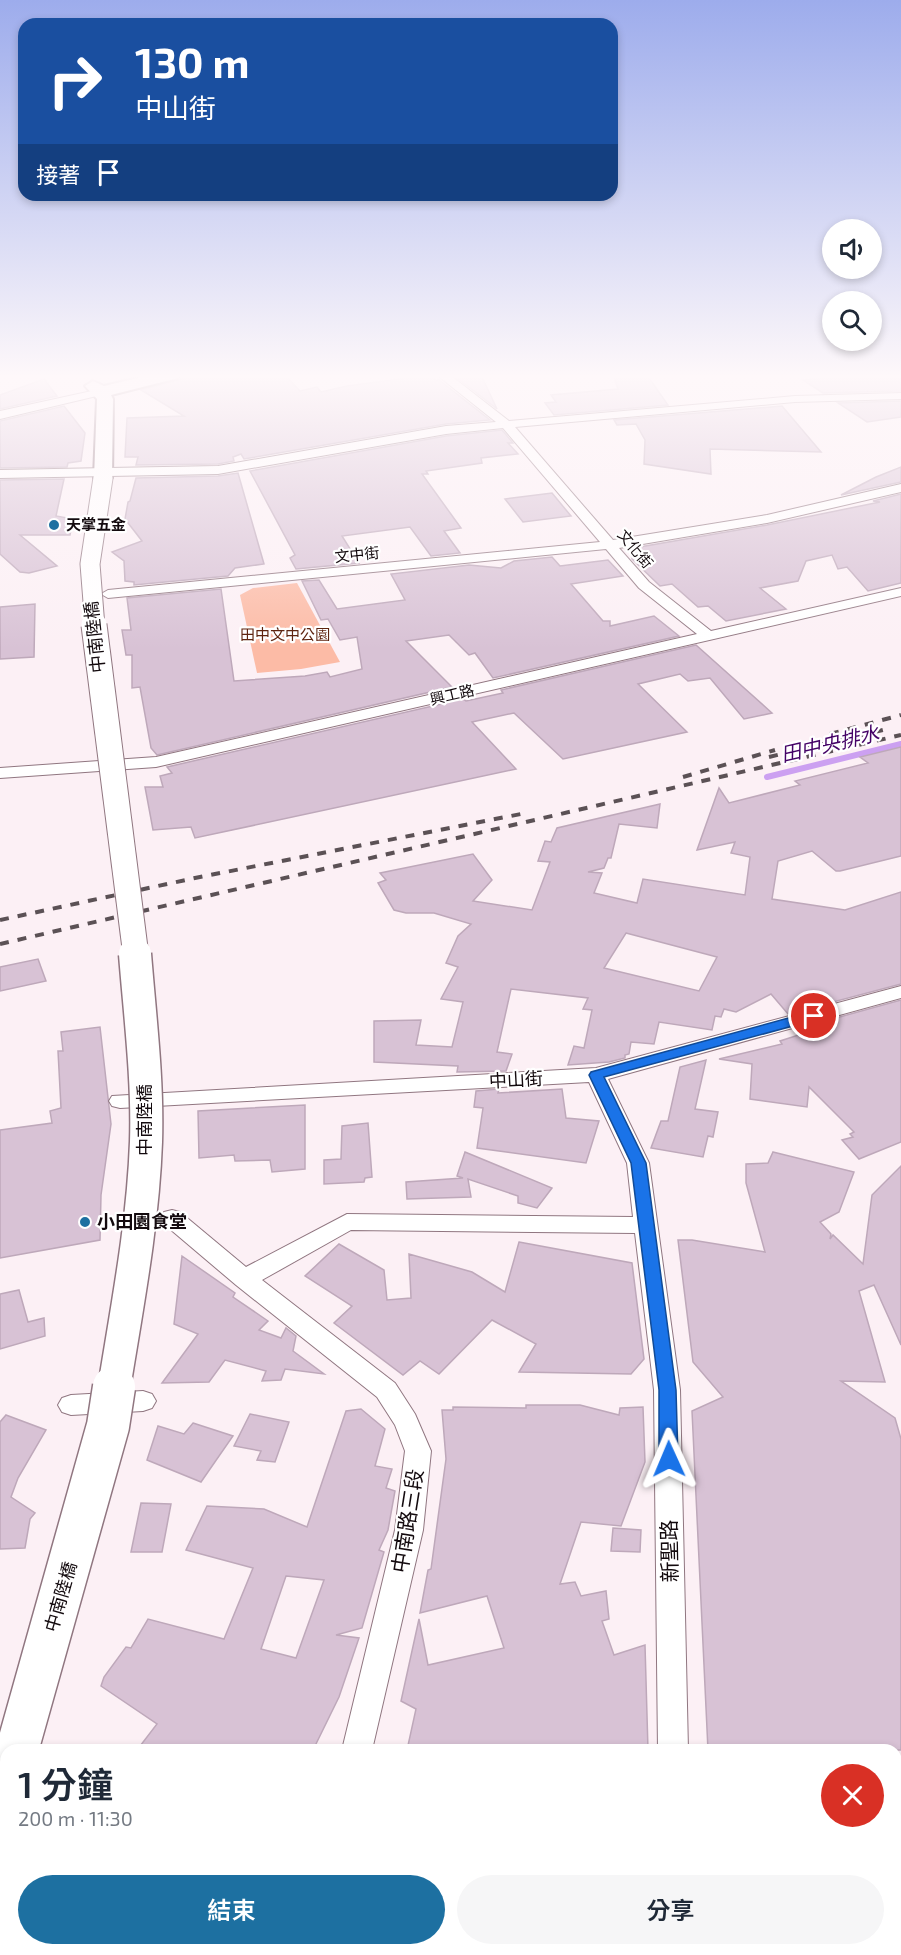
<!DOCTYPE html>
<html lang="zh-TW">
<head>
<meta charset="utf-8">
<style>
  body { margin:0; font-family:"Exo 2","Noto Sans TC",sans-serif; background:#f6f6f7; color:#1f2937; height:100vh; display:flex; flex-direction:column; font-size:22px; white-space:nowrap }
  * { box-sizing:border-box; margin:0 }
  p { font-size:20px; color:#747a83 }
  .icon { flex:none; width:33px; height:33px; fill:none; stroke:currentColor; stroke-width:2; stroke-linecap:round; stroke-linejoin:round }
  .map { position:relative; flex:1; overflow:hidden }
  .details { position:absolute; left:0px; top:1744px; width:902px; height:212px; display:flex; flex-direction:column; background:#fff; border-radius:18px 18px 0 0; box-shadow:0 3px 9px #0003 }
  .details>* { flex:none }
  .guide { position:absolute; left:18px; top:18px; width:600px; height:183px; border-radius:18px; box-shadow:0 3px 9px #0003; background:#1a4fa0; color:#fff; overflow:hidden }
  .tools { position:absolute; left:822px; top:219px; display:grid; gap:12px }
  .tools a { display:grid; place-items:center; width:60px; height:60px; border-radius:50%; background:#fff; box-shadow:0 3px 9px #0003; font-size:30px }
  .pin { position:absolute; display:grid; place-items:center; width:51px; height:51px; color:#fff; margin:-26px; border:3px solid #fff; border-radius:50%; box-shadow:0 2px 6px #0007 }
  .me { position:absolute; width:66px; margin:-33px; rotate:359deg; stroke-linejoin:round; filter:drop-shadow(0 0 4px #0008) }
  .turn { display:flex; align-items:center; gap:21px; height:126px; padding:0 18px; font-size:27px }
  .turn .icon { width:78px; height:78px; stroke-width:2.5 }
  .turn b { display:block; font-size:42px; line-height:51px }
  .then { display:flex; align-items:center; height:57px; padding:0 18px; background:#0003; gap:12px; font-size:22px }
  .round { display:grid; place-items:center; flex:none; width:63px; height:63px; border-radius:32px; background:#f6f6f7 }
  .overview { display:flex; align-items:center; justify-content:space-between; height:102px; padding:0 18px }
  h1 { font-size:36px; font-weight:600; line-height:45px }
  .action { display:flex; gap:12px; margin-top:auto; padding:12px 18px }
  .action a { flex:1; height:69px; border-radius:36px; background:#1d70a1; color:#fff; font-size:24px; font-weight:600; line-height:69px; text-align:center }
  .action a+a { background:#f6f6f7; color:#1f2937 }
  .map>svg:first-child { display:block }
  .green { fill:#fcbba6 }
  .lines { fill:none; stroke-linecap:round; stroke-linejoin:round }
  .stream { stroke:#cca0f1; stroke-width:6 }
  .building { fill:#d8c2d5; stroke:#bea8ba; stroke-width:1.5; fill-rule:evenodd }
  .street-casing { stroke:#907680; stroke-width:2 }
  .secondary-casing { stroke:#907680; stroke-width:4 }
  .street { fill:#fff; fill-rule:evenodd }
  .secondary { fill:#fff; fill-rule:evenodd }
  .rail { stroke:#5b5155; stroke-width:4; stroke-dasharray:9 9; stroke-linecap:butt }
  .secondary-bridge-far3-casing { stroke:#907680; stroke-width:21; stroke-linecap:butt }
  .secondary-bridge-far2-casing { stroke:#907680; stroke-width:27; stroke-linecap:butt }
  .secondary-bridge-far1-casing { stroke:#907680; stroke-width:35; stroke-linecap:butt }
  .secondary-bridge-casing { stroke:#907680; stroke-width:45; stroke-linecap:butt }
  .secondary-bridge-far3 { stroke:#fff; stroke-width:19 }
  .secondary-bridge-far2 { stroke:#fff; stroke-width:25 }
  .secondary-bridge-far1 { stroke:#fff; stroke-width:32 }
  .secondary-bridge { stroke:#fff; stroke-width:42 }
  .route { fill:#1a73e8; stroke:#114b97; stroke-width:1.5 }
  .poi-dot { fill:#1d70a1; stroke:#fff; stroke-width:2 }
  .labels { text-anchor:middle; stroke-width:4.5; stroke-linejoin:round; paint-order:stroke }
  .far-poi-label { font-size:15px; font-weight:bold; fill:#130a0e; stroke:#fff; text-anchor:start }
  .far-street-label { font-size:15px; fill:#130a0e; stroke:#fff }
  .far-park-label { font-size:15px; fill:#5f2510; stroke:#fff }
  .street-label { font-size:18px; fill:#130a0e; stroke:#fff }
  .poi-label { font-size:18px; font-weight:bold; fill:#130a0e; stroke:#fff; text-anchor:start }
  .water-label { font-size:20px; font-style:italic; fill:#440266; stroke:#fff }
  .near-street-label { font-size:21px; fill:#130a0e; stroke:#fff }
</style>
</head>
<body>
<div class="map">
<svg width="901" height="1955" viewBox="0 0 901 1955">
  <rect width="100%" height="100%" fill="#fcf0f5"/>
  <path class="green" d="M297 583 340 662 301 669 257 673 240 595 253 588Z"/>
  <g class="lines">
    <path class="stream" d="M767 777 901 744"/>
  </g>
  <g class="building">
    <path d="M197 375H285L300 391 317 387 321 392 347 386 429 375 435 380H439L490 420 446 424 244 459 241 454 233 457 234 461 218 464 136 465 138 457H125L127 418 184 416 141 390Z"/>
    <path d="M472 375 482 377 497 409 456 377Z"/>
    <path d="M613 375H647L668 405 554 415 545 403 556 402 551 395 618 389Z"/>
    <path d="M857 375H901V391L823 393 803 380Z"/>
    <path d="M44 379 57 396 0 409V395Z"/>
    <path d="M901 401V417L867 422 838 403Z"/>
    <path d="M64 406 85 433 81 461 68 463 67 467 0 468V421Z"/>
    <path d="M782 406 821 452 710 449 711 474 644 464 645 440 636 424 617 425 614 420Z"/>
    <path d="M502 430 513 443H508L518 454 481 458 482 463 426 471 428 474H422L461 528 444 531 460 553 431 556 410 527 342 536 359 563 296 569 290 558 295 555 250 471 446 436Z"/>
    <path d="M901 467V482L841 495 876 477Z"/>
    <path d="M238 473 264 564 235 568 228 576 134 585V582L125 581 124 561 112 552 142 541 125 519 128 502 130 501 136 478 218 476Z"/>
    <path d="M64 479 56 516 73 519 70 535H20L57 566 29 573 20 572 0 554V480Z"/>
    <path d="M552 493 571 516 523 522 505 499Z"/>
    <path d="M901 494V583L868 591 847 567 838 569 832 555 806 561 798 581 760 588 786 609 726 621 708 606 698 607 672 584 660 586 632 559 634 548 767 525 880 502 873 501Z"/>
    <path d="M552 557 560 566 608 560 623 576 571 584 603 621H610V626L654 616 679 636 493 678 475 653 469 655 449 635 406 641 452 687 157 755 151 748 140 687 132 688V655H126L122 630H131L127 598 221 589 234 681 305 676 327 672 330 677 362 669 357 637 340 640 328 619 321 620 302 581 319 580 337 609 405 600 391 574 469 565 501 568 514 561Z"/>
    <path d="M35 604 34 657 0 659V607Z"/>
    <path d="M696 645 772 713 744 719 710 678 688 681 680 674 638 684 687 732 563 759 514 713 472 722 516 769 195 838 191 827 153 830 145 787H163L160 776 172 773 167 767 463 699 466 701 503 693 501 690Z"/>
    <path d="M901 747V856L840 871H836L812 851 778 861 772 899 845 910 901 892V984L788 1014 771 994 736 1012 724 1009 721 1017 715 1016 712 1030 659 1022 654 1044 631 1042 629 1054 625 1055V1058L609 1062 568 1065 574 1046 584 1048 592 1010 583 1009 588 998 511 989 497 1052 512 1054 506 1071 457 1072 458 1066 374 1062V1021L421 1020 416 1045 452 1047 463 1002 441 999 458 967 446 963 458 936 471 924 434 913H406L394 910 378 883 386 880 380 873 473 854 492 880 473 901 532 910 550 862 538 861 545 841 551 842 557 828 660 804 657 828 619 824 611 858H608L604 868 588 872 602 873 594 893 637 903 643 879 745 895 750 857 731 853 735 842 697 850 719 788 729 803 800 785 795 781 868 763 860 757ZM626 933 717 957 699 991 604 968Z"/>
    <path d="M38 959 46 981 0 991V967Z"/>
    <path d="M901 1000V1142L859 1159 842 1140 853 1137 850 1134 854 1132 809 1087 807 1107 750 1099 752 1064 719 1059 782 1044 780 1041 805 1033 800 1028Z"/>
    <path d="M100 1027 111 1124 101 1195 100 1240 0 1258V1130L52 1123 50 1111 61 1108 58 1051H63L61 1032Z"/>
    <path d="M706 1060 695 1109 718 1112 713 1137 708 1136 703 1157 651 1148 661 1121H668L680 1067Z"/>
    <path d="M499 1089 498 1093 562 1089 566 1118 599 1121 586 1163 477 1148 483 1108 474 1107 476 1091Z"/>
    <path d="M305 1105V1169L272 1172 270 1160 235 1161 234 1155 199 1158 198 1111Z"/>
    <path d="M368 1123 372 1177 365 1178 364 1182 324 1184V1160L341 1159 342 1126Z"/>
    <path d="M465 1152 552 1188 537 1208 518 1203V1196L468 1179 471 1197 407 1199 406 1182 463 1178 457 1176Z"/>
    <path d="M773 1152 854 1172 839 1212 820 1222 831 1234 830 1239 833 1235 863 1264 872 1195 901 1166V1345L874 1285 859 1291 885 1382 841 1381 895 1418 901 1439V1750H708L692 1411 723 1397 693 1362 678 1240H692L765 1252 746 1183V1164L768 1163Z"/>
    <path d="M519 1242 632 1263 644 1359 631 1374 519 1372 536 1344 492 1320 439 1374 420 1361 403 1375 334 1323 352 1306 305 1276 339 1244 384 1270 387 1300 411 1298 409 1254 472 1272 505 1292Z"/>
    <path d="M182 1256 235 1293 233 1297 268 1321 259 1330 281 1338 286 1328 296 1336 293 1351 324 1374 285 1369 281 1380 262 1381 266 1371 225 1360 209 1382 162 1383 198 1334 174 1324Z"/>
    <path d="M19 1290 28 1322 44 1318 45 1336 0 1349V1294Z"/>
    <path d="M526 1405H580L619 1415 620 1408 643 1407 645 1462 621 1526 581 1522 560 1584 575 1582 581 1596 606 1591 609 1619 602 1621 614 1655 645 1645 648 1750H407L416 1709 401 1701 419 1619 428 1665 504 1648 487 1596 420 1613 428 1570 431 1569 446 1459 442 1410H453V1407L526 1408Z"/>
    <path d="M361 1409 385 1429 375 1466 392 1469 386 1488 395 1491 388 1530 379 1550 384 1552 362 1628 336 1635 359 1638 339 1697 313 1750H137L157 1724 101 1686 104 1677 126 1647 131 1648 148 1619 224 1639 253 1568 186 1550 207 1506 264 1509 307 1527 346 1411ZM286 1576 324 1580 296 1658 261 1649Z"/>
    <path d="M250 1414 289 1422 275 1462 257 1460 261 1451 234 1446Z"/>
    <path d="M6 1415 46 1430 18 1478 11 1497 35 1513 30 1519 25 1548 0 1549V1422Z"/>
    <path d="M193 1423 233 1436 201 1482 147 1460 158 1426 184 1434Z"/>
    <path d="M141 1503 171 1504 162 1552H131Z"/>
    <path d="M613 1528 641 1530 640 1552 611 1551Z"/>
  </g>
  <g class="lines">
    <defs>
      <g id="street">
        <path d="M437 375H450L509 421 795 396 901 393V399L795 402 515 427 613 540 767 515 901 484V492L767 523 619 548 649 582 711 631 901 588V596L156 767 0 778V768L156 757 697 634 639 588 606 549 108 598 101 594 108 590 600 542 503 428 446 434 218 474 0 478V470L218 466 446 426 496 422Z"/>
        <path d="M101 389 105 390V394L0 419V411Z"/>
        <path d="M901 986V998L608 1079 649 1163 680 1390 688 1750H658L654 1390 635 1233 351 1230 262 1280 395 1383 415 1414 431 1451 423 1530 372 1750H342L395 1530 405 1451 395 1425 377 1397 236 1285 164 1224 161 1218 164 1212 172 1210 180 1212 246 1267 347 1214 633 1217 627 1163 589 1082 120 1108 112 1106 109 1101 112 1096 596 1068Z"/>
        <path d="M143 1391 152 1394 156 1401 152 1408 143 1411 71 1415 62 1412 58 1405 62 1398 71 1395Z"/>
        <path d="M278 1950H312L310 1955H276Z"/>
        <rect x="662" y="1950" width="34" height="5"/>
      </g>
      <g id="secondary">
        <path d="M150 375H180L178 378 111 395 113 399 112 478 103 484 97 482 94 478 97 399 85 386 93 381 104 386Z"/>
        <path d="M6 1768V1831L0 1833V1771Z"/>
      </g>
    </defs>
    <use href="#street" class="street-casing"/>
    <use href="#secondary" class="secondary-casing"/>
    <use href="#street" class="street"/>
    <use href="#secondary" class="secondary"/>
    <g class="rail">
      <path d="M830 734 901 715"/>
      <path d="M769 757 891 728"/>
      <path d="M683 777 775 750"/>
      <path d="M0 920 195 878 526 813"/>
      <path d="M0 944 901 735"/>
    </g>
    <defs>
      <path id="secondary-bridge-far3" d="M95 627 90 564 103 478"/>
      <path id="secondary-bridge-far2" d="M94 625 136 956"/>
      <path id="secondary-bridge-far1" d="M114 1388C127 1307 143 1225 146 1142 148 1080 140 1017 135 954"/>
      <path id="secondary-bridge" d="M17 1750 108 1426 114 1387"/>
    </defs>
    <use href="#secondary-bridge-far3" class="secondary-bridge-far3-casing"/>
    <use href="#secondary-bridge-far2" class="secondary-bridge-far2-casing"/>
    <use href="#secondary-bridge-far1" class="secondary-bridge-far1-casing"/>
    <use href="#secondary-bridge" class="secondary-bridge-casing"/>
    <use href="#secondary-bridge-far3" class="secondary-bridge-far3"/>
    <use href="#secondary-bridge-far2" class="secondary-bridge-far2"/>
    <use href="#secondary-bridge-far1" class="secondary-bridge-far1"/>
    <use href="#secondary-bridge" class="secondary-bridge"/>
  </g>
  <linearGradient id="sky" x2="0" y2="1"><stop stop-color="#9dacec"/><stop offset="0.58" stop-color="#fef8fa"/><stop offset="1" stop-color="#fef8fa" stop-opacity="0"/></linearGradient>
  <rect width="901" height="649" fill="url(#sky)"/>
  <path class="route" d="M814 1011 819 1013V1019L604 1077 646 1163 676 1390 678 1459 675 1465 669 1467 662 1465 659 1459V1390L631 1163 589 1075 591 1072Z"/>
  <g class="poi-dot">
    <circle cx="54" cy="525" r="6"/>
    <circle cx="85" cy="1222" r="6"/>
  </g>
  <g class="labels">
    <g class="far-poi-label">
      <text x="66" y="530">天掌五金</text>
    </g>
    <g class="far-street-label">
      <text transform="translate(635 549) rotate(50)" y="5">文化街</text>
      <text transform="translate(357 555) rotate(-6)" y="5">文中街</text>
      <text transform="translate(452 695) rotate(-13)" y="5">興工路</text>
    </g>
    <g class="far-park-label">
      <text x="285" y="640">田中文中公園</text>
    </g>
    <g class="street-label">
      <text transform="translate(95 637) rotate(-96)" y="6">中南陸橋</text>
      <text transform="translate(516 1080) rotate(-3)" y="6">中山街</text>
      <text transform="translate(145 1120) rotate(-90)" y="6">中南陸橋</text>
      <text transform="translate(61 1597) rotate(-74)" y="6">中南陸橋</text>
    </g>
    <g class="poi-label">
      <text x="97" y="1228">小田園食堂</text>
    </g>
    <g class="water-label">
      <text transform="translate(830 744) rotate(-13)" y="7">田中央排水</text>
    </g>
    <g class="near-street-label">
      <text transform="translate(408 1521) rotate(-81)" y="7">中南路三段</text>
      <text transform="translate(670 1551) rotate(-91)" y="7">新聖路</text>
    </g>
  </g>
</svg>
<div class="tools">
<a><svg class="icon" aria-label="sound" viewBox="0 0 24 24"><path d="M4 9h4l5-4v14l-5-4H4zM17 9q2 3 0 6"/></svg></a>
<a><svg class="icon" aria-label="search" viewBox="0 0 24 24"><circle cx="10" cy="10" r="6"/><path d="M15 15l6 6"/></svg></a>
</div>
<div class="pin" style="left:814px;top:1016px;background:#d93025"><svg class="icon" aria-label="arrive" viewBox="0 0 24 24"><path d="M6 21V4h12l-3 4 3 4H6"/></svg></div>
<svg class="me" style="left:669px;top:1459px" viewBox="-20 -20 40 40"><path d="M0-17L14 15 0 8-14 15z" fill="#1a73e8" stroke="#fff" stroke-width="4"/></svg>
<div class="guide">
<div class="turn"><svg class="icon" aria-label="right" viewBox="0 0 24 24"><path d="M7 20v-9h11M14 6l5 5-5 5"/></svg><div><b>130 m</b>中山街</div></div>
<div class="then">接著<svg class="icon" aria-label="arrive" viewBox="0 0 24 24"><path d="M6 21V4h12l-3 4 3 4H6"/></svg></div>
</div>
<section class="details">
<div class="overview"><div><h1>1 分鐘</h1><p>200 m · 11:30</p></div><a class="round" style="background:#d93025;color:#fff"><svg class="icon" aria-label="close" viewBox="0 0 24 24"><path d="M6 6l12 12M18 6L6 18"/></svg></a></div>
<div class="action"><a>結束</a><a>分享</a></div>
</section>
</div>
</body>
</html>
